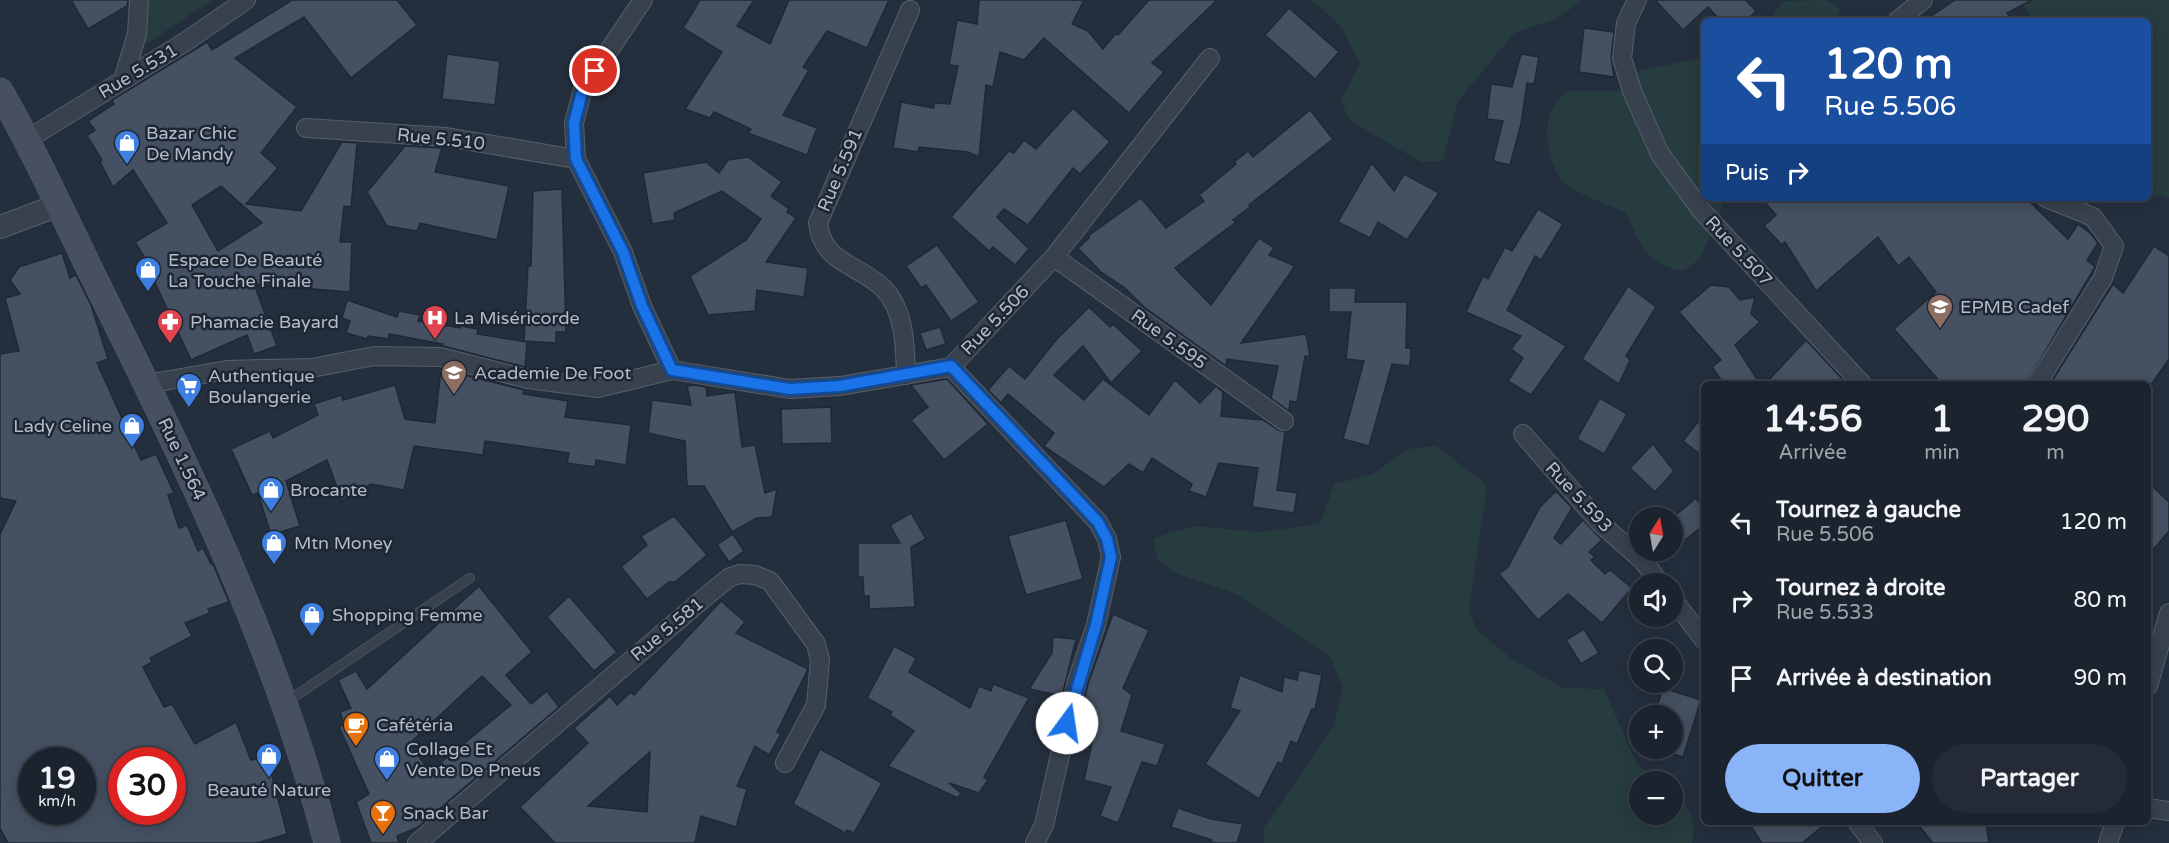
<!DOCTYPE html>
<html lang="fr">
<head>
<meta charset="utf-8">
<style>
  body { margin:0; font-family:"Varela Round",sans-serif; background:#242b36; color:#f1f3f6; height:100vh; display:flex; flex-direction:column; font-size:22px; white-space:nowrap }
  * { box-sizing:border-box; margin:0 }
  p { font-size:20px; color:#a0a4aa }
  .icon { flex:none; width:33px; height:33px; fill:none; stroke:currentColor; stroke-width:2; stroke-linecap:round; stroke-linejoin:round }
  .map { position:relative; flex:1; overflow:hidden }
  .details { position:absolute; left:1701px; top:381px; width:450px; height:444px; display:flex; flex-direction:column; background:#1b232e; border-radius:9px; box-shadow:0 3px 15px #0003,0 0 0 2px #39404a }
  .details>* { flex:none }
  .guide { position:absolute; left:1701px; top:18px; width:450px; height:183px; border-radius:9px; box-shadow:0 3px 15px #0003,0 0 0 2px #39404a; background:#1a4fa0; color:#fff; overflow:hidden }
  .needle { width:39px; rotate:11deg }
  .fabs { position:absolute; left:1629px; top:507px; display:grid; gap:12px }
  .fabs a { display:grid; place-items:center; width:54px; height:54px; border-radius:50%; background:#1b232e; box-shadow:0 3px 15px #0003,0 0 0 2px #39404a; font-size:30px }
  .speed { position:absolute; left:18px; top:747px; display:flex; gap:12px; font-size:30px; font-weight:700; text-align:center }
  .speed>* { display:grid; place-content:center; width:78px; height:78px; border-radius:50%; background:#1b232e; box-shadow:0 3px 15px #0003,0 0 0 2px #39404a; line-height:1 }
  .speed small { font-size:15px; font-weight:400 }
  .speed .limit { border:9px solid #d22; background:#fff; color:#111 }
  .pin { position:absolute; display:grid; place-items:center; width:51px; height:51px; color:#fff; margin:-26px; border:3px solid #fff; border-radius:50%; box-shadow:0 2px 6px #0007 }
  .me { position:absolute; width:66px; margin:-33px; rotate:14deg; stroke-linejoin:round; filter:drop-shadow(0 0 4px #0008) }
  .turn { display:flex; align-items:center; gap:21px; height:126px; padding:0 24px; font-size:27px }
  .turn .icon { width:78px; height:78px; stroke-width:2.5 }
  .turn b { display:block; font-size:42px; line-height:51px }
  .then { display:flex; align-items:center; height:57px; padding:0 24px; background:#0003; gap:12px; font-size:22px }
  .eta { display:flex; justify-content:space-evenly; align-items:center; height:102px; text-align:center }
  .eta b { font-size:36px; font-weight:700; line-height:42px }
  .button { display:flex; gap:12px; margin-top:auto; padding:12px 24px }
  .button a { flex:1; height:69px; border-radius:36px; background:#8ab4f8; color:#111; font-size:24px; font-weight:700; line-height:69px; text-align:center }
  .button a+a { background:#242b36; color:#f1f3f6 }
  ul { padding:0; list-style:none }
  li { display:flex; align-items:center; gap:18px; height:78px; padding:0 24px }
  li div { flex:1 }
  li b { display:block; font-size:22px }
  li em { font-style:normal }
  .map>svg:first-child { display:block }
  .green { fill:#263c3f }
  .building { fill:#455162; stroke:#1f2835; stroke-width:1.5; fill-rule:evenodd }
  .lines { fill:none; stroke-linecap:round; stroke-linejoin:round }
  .service-casing { stroke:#565f6c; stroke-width:10 }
  .minor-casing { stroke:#565f6c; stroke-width:20 }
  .tertiary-casing { stroke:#565f6c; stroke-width:24 }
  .secondary-casing { stroke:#565f6c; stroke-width:27 }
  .service { stroke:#38414e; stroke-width:9 }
  .minor { stroke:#38414e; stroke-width:18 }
  .tertiary { stroke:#38414e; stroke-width:22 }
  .secondary { stroke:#465061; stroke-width:26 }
  .route-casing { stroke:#114b97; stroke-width:15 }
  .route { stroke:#1a73e8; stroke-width:10 }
  .labels { text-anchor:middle; stroke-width:5; stroke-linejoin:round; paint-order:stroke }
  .street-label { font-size:18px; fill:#b4bcc9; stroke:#1d2633 }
  .poi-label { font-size:18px; fill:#b4bcc9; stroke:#1d2633; text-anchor:start }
</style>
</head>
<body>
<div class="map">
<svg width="2169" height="843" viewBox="0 0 2169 843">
  <rect width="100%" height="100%" fill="#242f3e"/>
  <g class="green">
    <path d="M146 0H212L145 45Z"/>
    <path d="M1312 0H1583L1556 19 1514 33 1458 101 1443 161 1421 162 1349 120 1341 100 1360 63 1341 27Z"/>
    <path d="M1827 0 1840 8 1838 21H1769L1783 1Z"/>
    <path d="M2020 0H2169V198L2163 195 2148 198V21H2033Z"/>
    <path d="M1704 57V198H1726L1700 259 1682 271C1643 262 1642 246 1626 213 1608 204 1587 198 1570 187 1549 174 1540 126 1554 105 1557 100 1563 95 1567 91H1631L1639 71Z"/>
    <path d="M2101 198H2145L2101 204Z"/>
    <path d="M1436 446 1487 485 1469 609 1476 629 1510 658 1563 688 1604 689 1637 764 1659 781 1640 782V814H1672L1673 793C1692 809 1695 818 1692 843H1264L1263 829 1334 726 1343 686 1329 655 1236 594 1175 573 1157 560 1154 538 1194 526 1259 532 1320 524 1334 484 1373 474 1408 449Z"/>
  </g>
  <g class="building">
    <path d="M71 0H128L127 6 88 29Z"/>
    <path d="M292 0H397L417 25 351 78 304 17 235 58 297 107 261 153 278 168 246 204 301 211 342 142 357 143 351 207 344 206 340 242H352L350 292 254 284 277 346 254 354 247 335 191 360 151 274 154 273 135 242 167 223 133 170 113 187 100 162 102 160 87 136 95 130 88 121 114 104 112 100 207 42 212 50ZM221 186 262 223 218 251 192 205Z"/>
    <path d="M700 0H754L737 26 770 44 789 0H889L867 48 827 31 803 67 809 70 783 115 817 128 807 155 748 133 751 129 714 112 710 118 685 109 722 52 683 28Z"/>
    <path d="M979 0H1084L1072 24 1088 31 1103 49 1116 33 1118 35 1149 0H1217L1152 63 1164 72 1129 113 1044 38 1024 60 1000 52 993 87 986 85 979 157 968 152 919 147 918 152 893 148 901 102 934 108V103L950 104 958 66 949 65 957 20 977 24Z"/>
    <path d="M1655 0H1746L1756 11 1746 21H1721L1708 7 1683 30Z"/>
    <path d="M1955 0H2032L2007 13 2013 21H1924Z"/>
    <path d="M1289 8 1339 52 1315 79 1265 35Z"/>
    <path d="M1584 28 1614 32 1611 57 1614 77 1579 72Z"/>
    <path d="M447 54 500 61 495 105 442 99Z"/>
    <path d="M1521 54 1539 57 1534 84 1527 83 1521 124 1510 165 1493 161 1503 121 1487 119 1491 84 1512 87Z"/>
    <path d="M1073 108 1110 142 1080 174 1073 168 1028 225 1004 209 997 217 1029 249 1015 265 993 247 989 251 951 217 1009 151 1014 153 1024 140 1036 149Z"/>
    <path d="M1310 110 1333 139 1249 205 1250 207 1233 220 1236 222 1175 268 1211 305 1259 238 1274 248 1269 255 1295 266 1241 343 1306 334 1310 356H1305L1297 402 1290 401 1289 411 1271 398 1278 366 1227 359 1226 366 1144 307 1125 288 1101 272 1078 248 1089 238 1088 236 1141 198 1166 228 1204 201 1199 195 1236 164 1234 162 1248 151 1253 157Z"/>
    <path d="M405 146 442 148 435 172 509 186 497 240 420 223 417 231 387 226 367 192Z"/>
    <path d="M748 157 782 182 771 196 789 209 787 212 796 218 766 262 808 268 804 297 757 290 755 311 708 315 690 276 746 240 761 219 722 191 674 213 675 220 652 224 643 173 706 162 719 173 728 160Z"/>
    <path d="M1372 163 1394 191 1404 174 1439 193 1407 240 1378 222 1370 238 1338 222Z"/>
    <path d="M562 189 566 332H556V343L524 341 528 266H531L533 191Z"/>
    <path d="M1761 198H2026L2068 239 2078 224 2090 233 2098 243 2087 260 2095 267 2026 384H1942L1894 329 1936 292 1909 257 1898 266 1878 237 1816 291 1785 242 1782 245 1764 226 1776 215Z"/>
    <path d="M1538 209 1563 224 1541 260 1535 256 1507 310 1566 346 1531 395 1508 381 1523 358 1511 349 1521 336 1466 312 1483 276 1488 279 1505 247 1512 251Z"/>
    <path d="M937 245 979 302 951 321 926 285 921 288 906 266Z"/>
    <path d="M2154 246 2169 256V359L2148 389V384H2050L2113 284 2123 293Z"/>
    <path d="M62 253 70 278 76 275 91 305 108 359 97 363 141 460 156 454 174 493 168 495 179 528 187 525 198 551 203 548 211 564H213L229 602 208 609 210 613 185 623 192 636 150 658 152 662 143 667 164 707 172 704 195 744 236 722 251 760 267 756 287 834 257 843H8L0 828V534L16 501 0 498V354L19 351 5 298 20 294 10 280 19 267ZM153 753 156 760H172V812H122V760H137ZM32 760H82V812H32Z"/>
    <path d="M1711 285 1729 287 1740 300 1755 297 1751 314 1760 322 1735 345 1760 384H1724L1712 367 1721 360 1679 312Z"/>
    <path d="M1628 286 1656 307 1626 356 1630 360 1619 384 1582 359Z"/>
    <path d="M1329 288H1356L1355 302H1407L1406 348H1411L1410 366 1392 364 1369 446 1343 439 1364 361 1346 359 1351 312H1329Z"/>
    <path d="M347 300 397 317 399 311 420 315 418 321 460 328 461 326 478 329 477 334 527 342 525 367 443 346V344L389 334V339L368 336 367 339 346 333 350 321 342 318Z"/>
    <path d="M1089 307 1110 327 1113 324 1142 351 1111 383 1083 346 1054 375 1084 400 1103 379 1149 415 1175 380 1200 403 1216 386 1223 392 1221 416 1263 420 1278 430 1285 432 1277 490 1297 493 1294 513 1252 507 1258 468 1219 463 1206 497 1189 491 1192 484 1152 458 1143 473 1129 464 1104 487 1044 446 1054 433 1008 394 1001 403 988 390 1009 366 1025 379 1057 339Z"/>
    <path d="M940 327 946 344 926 350 920 333Z"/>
    <path d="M1806 340 1847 384H1765Z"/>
    <path d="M441 369 524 390 523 394 568 401 565 417 631 425 626 465 596 460 595 467 567 463 569 453 485 441 483 455 414 446 404 490 371 484 342 501 327 460 286 481 300 526 271 535 258 493 252 495 231 449 270 431 273 438 318 415 314 404 341 395 343 400 395 385 405 419 435 423Z"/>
    <path d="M947 379 988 424 944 460 911 420 928 407 911 385Z"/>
    <path d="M694 385 706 387 707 396 735 392 742 447 755 445 765 493 777 489 772 517 757 518 732 532 704 486H687L685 441 648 433 652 400 691 405 687 386Z"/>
    <path d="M1600 398 1627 414 1604 454 1577 439Z"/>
    <path d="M831 407 832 443 782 444 781 409Z"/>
    <path d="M1704 414V457L1683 441Z"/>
    <path d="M1653 444 1674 471 1655 492 1630 468Z"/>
    <path d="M2148 482 2169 502V531L2148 556Z"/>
    <path d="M1556 491 1572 508 1554 538 1561 544 1583 520 1602 540 1589 552 1595 557 1591 560 1605 574 1610 570 1632 588 1602 623 1568 594 1538 620 1499 574 1508 567 1540 507Z"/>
    <path d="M1696 498 1704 509V525L1672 550V518Z"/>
    <path d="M911 513 926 539 911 547 915 607 869 609V596H864L863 577H858V543H900L890 525Z"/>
    <path d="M674 516 707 555 675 582H669L647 599 621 567 647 545 641 536Z"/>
    <path d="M1066 520 1083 579 1026 595 1008 536Z"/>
    <path d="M733 534 744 551 729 562 717 545Z"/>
    <path d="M479 586 532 652 506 675 531 704 547 691 559 707 418 827 397 836 399 843H371L356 802 369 794 339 727 344 724 340 712 351 708 338 680 356 671 367 689ZM482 676 511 705 430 771 409 744Z"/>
    <path d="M569 596 617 652 594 671 547 617Z"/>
    <path d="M721 601 745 622 736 633 808 669 777 732 781 734 769 755 755 746 737 786 747 789 736 827 701 816 695 843H555L520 807 588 743 574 728 610 696 617 705 631 692 634 695ZM650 752 647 812 588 806Z"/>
    <path d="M1113 614 1149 630 1123 688 1132 695 1121 731 1165 744 1157 766 1142 762 1118 823 1100 816 1111 787 1084 780 1093 738 1077 732 1088 684Z"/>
    <path d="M1584 629 1599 653 1581 664 1566 640Z"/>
    <path d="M1053 637 1076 639 1062 696 1029 689 1052 653Z"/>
    <path d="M894 646 916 658 909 672 970 708 979 686 991 691 993 684 1029 698 984 777 988 780 979 793 949 783 961 793 958 798 888 766 914 731 890 715 892 712 867 698Z"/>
    <path d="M1299 670 1322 675 1315 710 1312 709 1297 744 1291 741 1282 764 1278 762 1259 799 1205 764 1240 711 1230 708 1240 675 1282 692 1284 677 1297 680Z"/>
    <path d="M1663 688 1701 700 1683 757 1656 748H1672V716H1654Z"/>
    <path d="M820 749 882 783 854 833 847 830 845 833 793 804Z"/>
    <path d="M1178 808 1211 819 1243 824 1237 843H1211L1212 840 1171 827Z"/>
    <path d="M1748 822H1828L1802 843H1762Z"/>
    <path d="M1916 822H1986L1989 843H1933Z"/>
  </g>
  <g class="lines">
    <defs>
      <path id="service" d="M285 703 470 578"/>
      <g id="minor">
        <path d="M643 0 583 89 574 123 576 159 623 252 642 306 672 370"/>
        <path d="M1637 0 1626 23 1622 58 1632 91 1660 154 1701 210 1862 384"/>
        <path d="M1897 21 1923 0"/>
        <path d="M123 80 137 34 139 0"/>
        <path d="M306 128 446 137 576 159"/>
        <path d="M28 139 185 42 246 0"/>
        <path d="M1054 257 1284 421"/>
        <path d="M951 367 1098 522 1107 539 1111 557 1096 625 1077 681 1044 825 1035 843"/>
        <path d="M906 375C905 346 905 310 883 288 857 263 823 264 818 223L910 10"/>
        <path d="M147 384 227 370 312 368 374 356 440 357 528 379 598 388 672 370 790 389 840 386 951 367 1054 257 1210 58"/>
        <path d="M2037 384 2103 278 2114 246 2093 217 2046 198"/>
        <path d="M1523 434 1600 523 1643 561 1661 584"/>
        <path d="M1672 598 1704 640"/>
        <path d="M2148 686 2169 613"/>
        <path d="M2148 808 2169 811"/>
        <path d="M1857 822 1873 843"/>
        <path d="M417 843 710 593 730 577 740 574 755 575 770 581 816 644 820 660 816 705 785 763"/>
        <path d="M2108 843 2115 822"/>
      </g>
      <path id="tertiary" d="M0 227 59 205"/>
      <path id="secondary" d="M0 91C38 157 68 226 102 294 190 471 277 650 327 843"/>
    </defs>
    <use href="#service" class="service-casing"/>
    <use href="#minor" class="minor-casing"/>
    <use href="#tertiary" class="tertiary-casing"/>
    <use href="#secondary" class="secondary-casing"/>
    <use href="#service" class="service"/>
    <use href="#minor" class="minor"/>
    <use href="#tertiary" class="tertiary"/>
    <use href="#secondary" class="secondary"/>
  </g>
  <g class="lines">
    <defs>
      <path id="route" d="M595 71 583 89 574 123 576 159 623 252 642 306 672 370 790 389 840 386 951 366 1098 522 1107 539 1111 557 1096 625 1067 723"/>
    </defs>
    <use href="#route" class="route-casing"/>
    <use href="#route" class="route"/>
  </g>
  <defs>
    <symbol id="shop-pin" viewBox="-11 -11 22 30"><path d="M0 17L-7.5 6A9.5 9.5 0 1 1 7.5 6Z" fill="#3f7fe0" stroke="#1d2633"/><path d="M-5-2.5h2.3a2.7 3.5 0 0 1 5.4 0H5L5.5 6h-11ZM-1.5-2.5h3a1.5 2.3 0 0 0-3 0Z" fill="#fff"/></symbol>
    <symbol id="school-pin" viewBox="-11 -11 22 30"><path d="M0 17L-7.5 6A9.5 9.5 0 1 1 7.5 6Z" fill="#8d6e63" stroke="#1d2633"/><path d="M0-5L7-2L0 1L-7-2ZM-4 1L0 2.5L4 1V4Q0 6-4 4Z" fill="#fff"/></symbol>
    <symbol id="hospital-pin" viewBox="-11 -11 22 30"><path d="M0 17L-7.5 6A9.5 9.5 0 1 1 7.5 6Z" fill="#e0444e" stroke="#1d2633"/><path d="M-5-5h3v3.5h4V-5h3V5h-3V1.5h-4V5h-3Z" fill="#fff"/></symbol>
    <symbol id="pharmacy-pin" viewBox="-11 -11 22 30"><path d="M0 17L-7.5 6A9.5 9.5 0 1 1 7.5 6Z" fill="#e0444e" stroke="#1d2633"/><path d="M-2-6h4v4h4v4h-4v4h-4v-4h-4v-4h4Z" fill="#fff"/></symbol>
    <symbol id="university-pin" viewBox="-11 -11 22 30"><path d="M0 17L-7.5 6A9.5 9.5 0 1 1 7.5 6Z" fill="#8d6e63" stroke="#1d2633"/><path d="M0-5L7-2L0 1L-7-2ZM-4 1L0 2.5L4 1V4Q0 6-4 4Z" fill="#fff"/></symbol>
    <symbol id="supermarket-pin" viewBox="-11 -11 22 30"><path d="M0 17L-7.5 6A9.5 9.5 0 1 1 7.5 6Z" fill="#3f7fe0" stroke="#1d2633"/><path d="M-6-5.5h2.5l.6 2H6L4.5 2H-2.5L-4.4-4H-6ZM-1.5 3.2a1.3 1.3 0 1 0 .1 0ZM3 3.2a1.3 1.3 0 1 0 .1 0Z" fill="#fff"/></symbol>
    <symbol id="cafe-pin" viewBox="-11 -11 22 30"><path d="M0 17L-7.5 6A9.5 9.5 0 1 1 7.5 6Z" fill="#e8710a" stroke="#1d2633"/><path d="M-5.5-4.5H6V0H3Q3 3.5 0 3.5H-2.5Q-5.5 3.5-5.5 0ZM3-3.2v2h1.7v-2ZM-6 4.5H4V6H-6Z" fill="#fff"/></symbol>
    <symbol id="bar-pin" viewBox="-11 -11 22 30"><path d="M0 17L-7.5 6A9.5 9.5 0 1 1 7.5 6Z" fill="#e8710a" stroke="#1d2633"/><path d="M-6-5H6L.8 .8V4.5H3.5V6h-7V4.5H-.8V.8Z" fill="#fff"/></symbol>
  </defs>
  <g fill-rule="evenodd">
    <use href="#shop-pin" x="112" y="128" width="30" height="40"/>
    <use href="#shop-pin" x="133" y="255" width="30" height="40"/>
    <use href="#school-pin" x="1925" y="292" width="30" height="40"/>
    <use href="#hospital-pin" x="420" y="303" width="30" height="40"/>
    <use href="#pharmacy-pin" x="155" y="307" width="30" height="40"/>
    <use href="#university-pin" x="439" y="358" width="30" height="40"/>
    <use href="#supermarket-pin" x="174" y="371" width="30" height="40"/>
    <use href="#shop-pin" x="117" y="411" width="30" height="40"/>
    <use href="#shop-pin" x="256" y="475" width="30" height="40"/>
    <use href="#shop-pin" x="259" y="528" width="30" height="40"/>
    <use href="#shop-pin" x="297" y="600" width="30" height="40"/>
    <use href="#cafe-pin" x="341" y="710" width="30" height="40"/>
    <use href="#shop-pin" x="254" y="741" width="30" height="40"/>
    <use href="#shop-pin" x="372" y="744" width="30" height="40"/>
    <use href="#bar-pin" x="368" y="798" width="30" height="40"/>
  </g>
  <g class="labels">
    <g class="street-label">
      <text transform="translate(138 71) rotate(-31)" y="6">Rue 5.531</text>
      <text transform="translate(441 139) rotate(6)" y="6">Rue 5.510</text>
      <text transform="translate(840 170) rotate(-67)" y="6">Rue 5.591</text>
      <text transform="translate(1739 251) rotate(47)" y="6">Rue 5.507</text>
      <text transform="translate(995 320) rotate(-46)" y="6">Rue 5.506</text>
      <text transform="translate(1169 339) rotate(36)" y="6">Rue 5.595</text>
      <text transform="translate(182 459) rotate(65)" y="6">Rue 1.564</text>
      <text transform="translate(1579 497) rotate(47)" y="6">Rue 5.593</text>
      <text transform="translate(667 629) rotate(-40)" y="6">Rue 5.581</text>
    </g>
    <g class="poi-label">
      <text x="146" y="139">Bazar Chic<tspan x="146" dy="21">De Mandy</tspan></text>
      <text x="168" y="266">Espace De Beauté<tspan x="168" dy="21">La Touche Finale</tspan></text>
      <text x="1960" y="313">EPMB Cadef</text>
      <text x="454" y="324">La Miséricorde</text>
      <text x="190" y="328">Phamacie Bayard</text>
      <text x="474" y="379">Academie De Foot</text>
      <text x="208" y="382">Authentique<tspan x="208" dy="21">Boulangerie</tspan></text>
      <text x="112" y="432" text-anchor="end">Lady Celine</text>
      <text x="290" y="496">Brocante</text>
      <text x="294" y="549">Mtn Money</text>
      <text x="332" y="621">Shopping Femme</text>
      <text x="376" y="731">Cafétéria</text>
      <text x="406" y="755">Collage Et<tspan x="406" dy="21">Vente De Pneus</tspan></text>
      <text x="269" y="796" text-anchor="middle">Beauté Nature</text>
      <text x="403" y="819">Snack Bar</text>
    </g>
  </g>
</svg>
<div class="fabs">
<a><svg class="needle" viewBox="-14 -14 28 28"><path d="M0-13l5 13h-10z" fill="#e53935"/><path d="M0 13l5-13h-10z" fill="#a0a4aa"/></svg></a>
<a><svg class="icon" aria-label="sound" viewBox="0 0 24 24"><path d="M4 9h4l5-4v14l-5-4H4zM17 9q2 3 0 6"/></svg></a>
<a><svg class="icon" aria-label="search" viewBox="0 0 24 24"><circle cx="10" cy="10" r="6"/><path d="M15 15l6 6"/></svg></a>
<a>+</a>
<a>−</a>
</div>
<div class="speed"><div>19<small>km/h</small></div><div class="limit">30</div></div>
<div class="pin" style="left:595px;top:71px;background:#d93025"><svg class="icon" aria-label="arrive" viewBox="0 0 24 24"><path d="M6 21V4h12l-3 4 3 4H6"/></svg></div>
<svg class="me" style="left:1067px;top:723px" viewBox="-20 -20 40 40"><circle r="19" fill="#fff"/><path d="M0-13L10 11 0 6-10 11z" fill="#1a73e8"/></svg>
<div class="guide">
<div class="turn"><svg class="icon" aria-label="left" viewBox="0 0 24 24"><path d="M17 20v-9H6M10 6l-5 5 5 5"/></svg><div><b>120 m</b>Rue 5.506</div></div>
<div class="then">Puis<svg class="icon" aria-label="right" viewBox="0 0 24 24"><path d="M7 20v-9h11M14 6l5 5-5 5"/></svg></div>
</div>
<section class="details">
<div class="eta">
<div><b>14:56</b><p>Arrivée</p></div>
<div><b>1</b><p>min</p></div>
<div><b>290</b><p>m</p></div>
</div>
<ul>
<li><svg class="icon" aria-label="left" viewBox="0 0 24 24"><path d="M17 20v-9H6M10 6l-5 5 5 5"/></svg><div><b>Tournez à gauche</b><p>Rue 5.506</p></div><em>120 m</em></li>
<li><svg class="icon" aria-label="right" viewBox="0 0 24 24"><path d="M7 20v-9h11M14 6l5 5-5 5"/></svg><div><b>Tournez à droite</b><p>Rue 5.533</p></div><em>80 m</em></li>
<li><svg class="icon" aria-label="arrive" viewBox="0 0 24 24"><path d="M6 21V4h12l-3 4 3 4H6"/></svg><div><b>Arrivée à destination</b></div><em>90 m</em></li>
</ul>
<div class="button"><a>Quitter</a><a>Partager</a></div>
</section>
</div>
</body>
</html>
